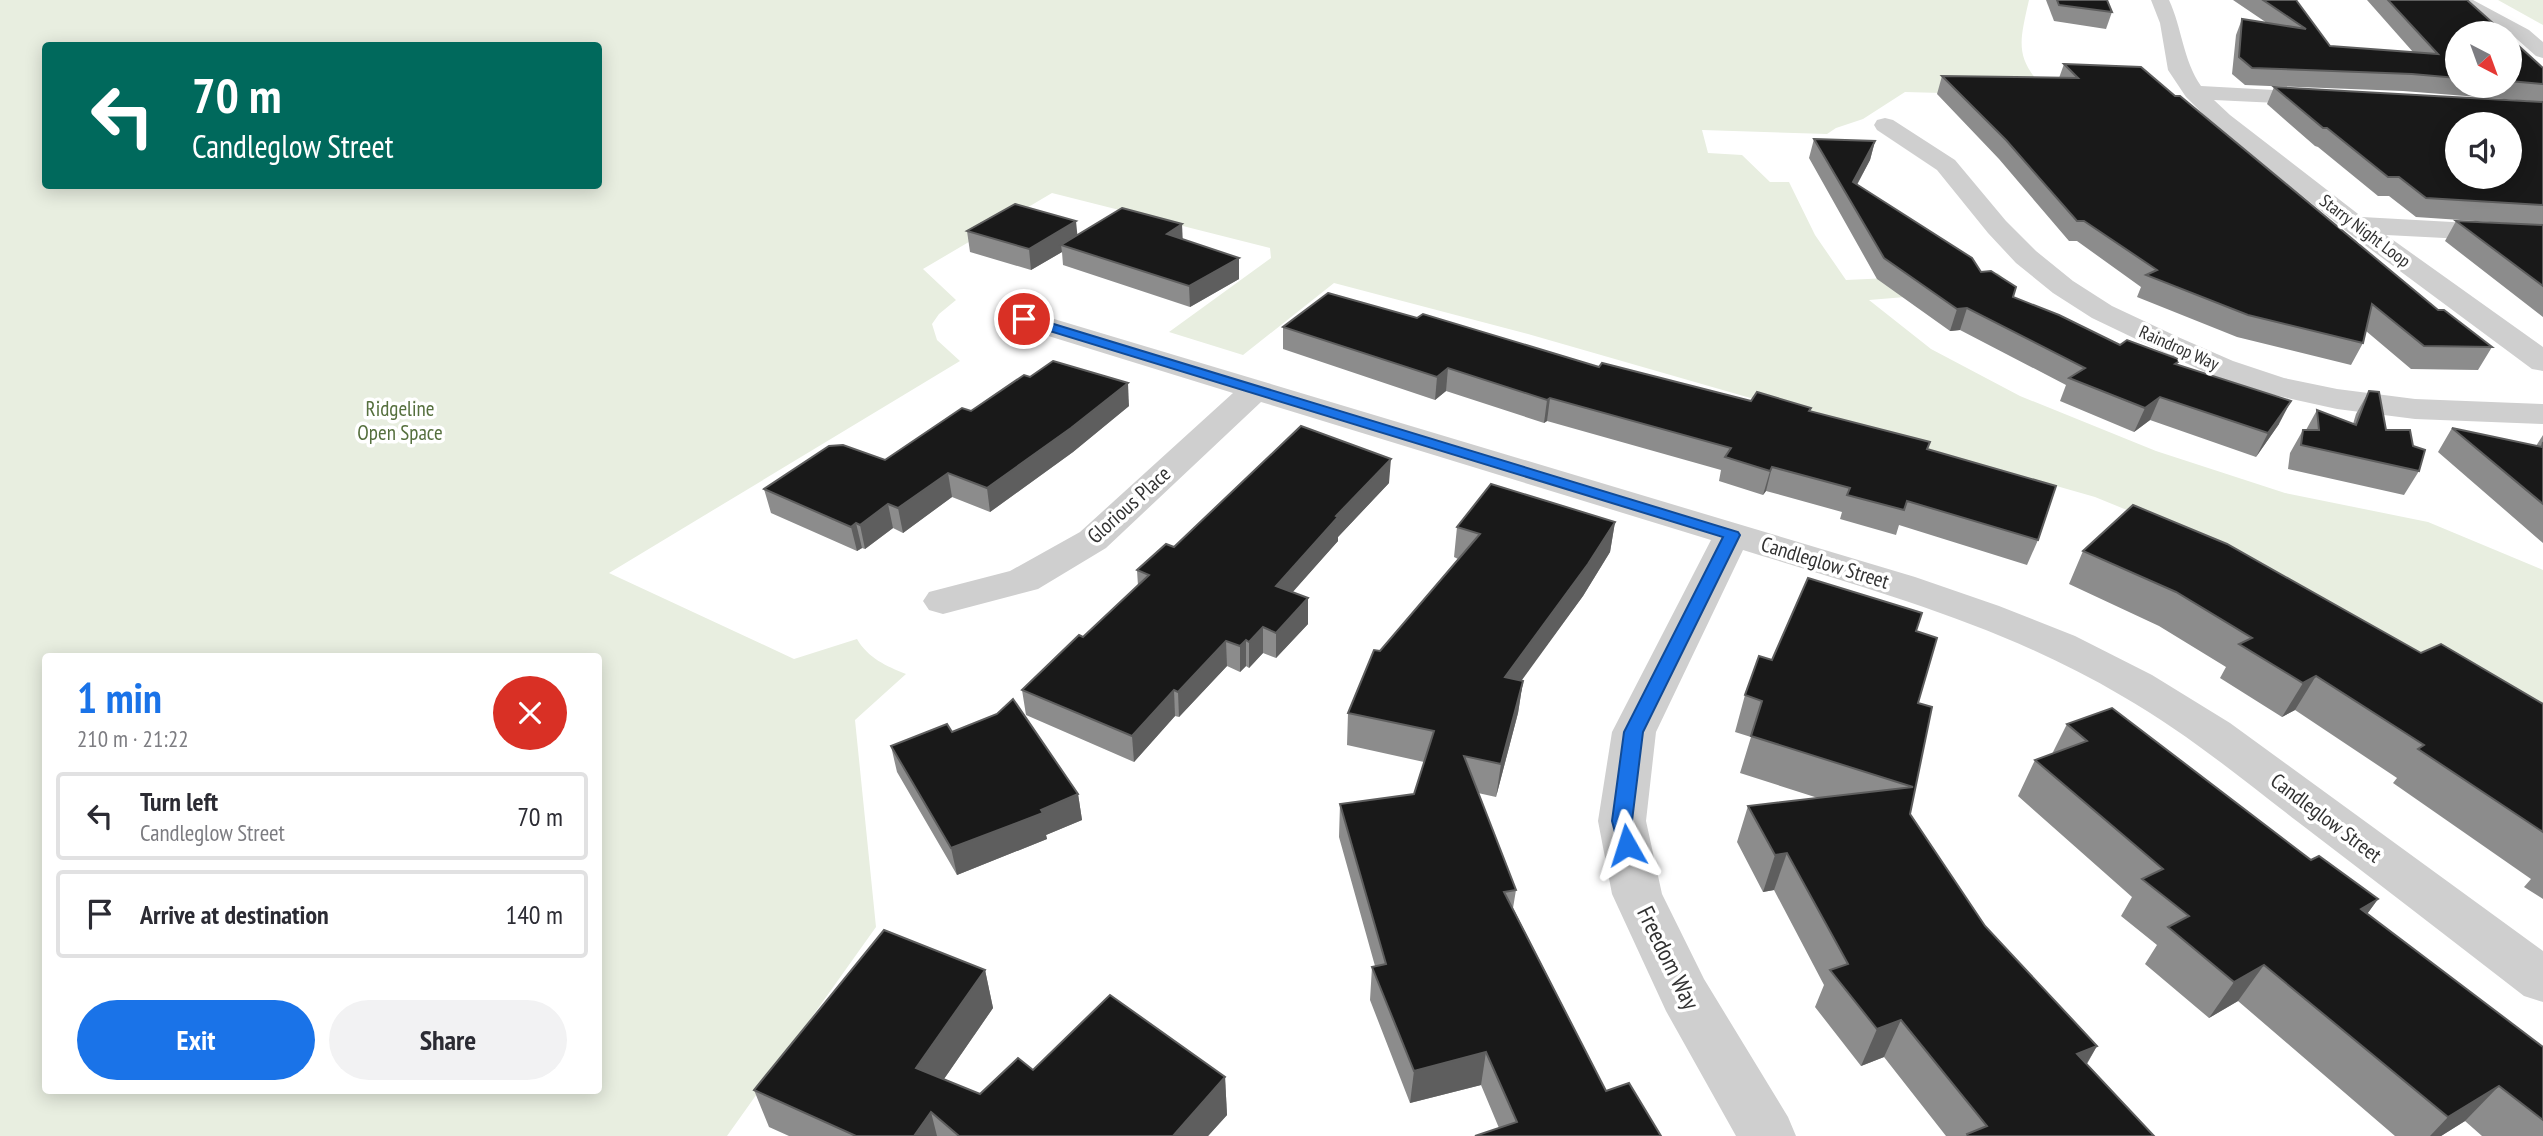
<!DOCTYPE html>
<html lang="en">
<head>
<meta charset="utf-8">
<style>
  body { margin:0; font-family:"PT Sans Narrow",sans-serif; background:#f2f2f3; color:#2b2b33; height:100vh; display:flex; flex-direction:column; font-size:26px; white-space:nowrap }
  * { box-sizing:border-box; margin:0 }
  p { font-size:23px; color:#7c7c81 }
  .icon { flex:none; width:38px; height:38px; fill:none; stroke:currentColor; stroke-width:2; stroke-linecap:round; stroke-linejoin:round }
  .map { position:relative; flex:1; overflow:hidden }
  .sheet { position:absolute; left:42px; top:653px; width:560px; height:441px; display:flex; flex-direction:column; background:#fff; border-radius:7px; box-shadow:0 4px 18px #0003 }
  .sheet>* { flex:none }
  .top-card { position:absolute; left:42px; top:42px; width:560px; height:147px; border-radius:7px; box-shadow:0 4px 18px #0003; background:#00695c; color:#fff; overflow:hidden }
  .needle { width:46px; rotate:139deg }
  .fabs { position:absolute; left:2445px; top:21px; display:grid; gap:14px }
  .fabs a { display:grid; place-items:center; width:77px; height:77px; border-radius:50%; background:#fff; box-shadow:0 4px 18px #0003; font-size:35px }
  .pin { position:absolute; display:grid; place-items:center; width:60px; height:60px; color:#fff; margin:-30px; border:4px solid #fff; border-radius:50%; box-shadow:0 2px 7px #0007 }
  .me { position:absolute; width:77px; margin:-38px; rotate:354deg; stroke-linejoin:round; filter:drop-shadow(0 0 5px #0008) }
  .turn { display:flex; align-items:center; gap:24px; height:147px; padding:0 35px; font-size:32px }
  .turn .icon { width:91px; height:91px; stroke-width:2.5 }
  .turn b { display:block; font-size:49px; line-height:60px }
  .round { display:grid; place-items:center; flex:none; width:74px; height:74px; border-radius:37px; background:#f2f2f3 }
  .summary { display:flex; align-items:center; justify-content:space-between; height:119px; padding:0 35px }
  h1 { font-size:42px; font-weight:700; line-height:52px; color:#1a73e8 }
  .primary-button { display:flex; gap:14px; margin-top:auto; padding:14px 35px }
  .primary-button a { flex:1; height:80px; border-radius:42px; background:#1a73e8; color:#fff; font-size:28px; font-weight:700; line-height:80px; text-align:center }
  .primary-button a+a { background:#f2f2f3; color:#2b2b33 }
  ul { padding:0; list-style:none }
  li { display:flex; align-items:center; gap:21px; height:88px; margin:0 14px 10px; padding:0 21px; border:4px solid #e1e1e2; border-radius:7px }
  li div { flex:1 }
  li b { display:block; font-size:26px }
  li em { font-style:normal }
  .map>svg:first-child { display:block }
  .green { fill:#e8eee0; fill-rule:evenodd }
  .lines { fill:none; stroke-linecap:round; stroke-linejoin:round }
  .minor { fill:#cfcfcf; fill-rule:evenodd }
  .wall { fill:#8c8c8c }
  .shaded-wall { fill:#5e5e5e }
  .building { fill:#191919; stroke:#5e5e5e; stroke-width:2; fill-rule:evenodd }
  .route { fill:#1a73e8; stroke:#114b97; stroke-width:2 }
  .labels { text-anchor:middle; stroke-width:7; stroke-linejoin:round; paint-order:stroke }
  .far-street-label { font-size:18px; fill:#323232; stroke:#fff }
  .park-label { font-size:21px; fill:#556f3d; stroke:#fff }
  .street-label { font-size:21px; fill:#323232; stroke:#fff }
  .near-street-label { font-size:24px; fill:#323232; stroke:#fff }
</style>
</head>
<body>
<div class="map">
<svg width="2543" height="1136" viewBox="0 0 2543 1136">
  <rect width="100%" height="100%" fill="#fff"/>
  <g class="green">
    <path d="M0 0H2029C2018 48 2015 59 2051 96L1905 92 1863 119 1836 128 1827 134 1702 130 1708 153 1742 155 1770 182H1789L1815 235 1846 280 1998 273 2014 288 1869 300 1931 349 2020 396 2156 451 2285 493 2428 522 2543 570V730L2269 568 2095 497 1528 334 1334 283 1243 355 1169 332 1271 258 1270 248 1052 193 923 269 956 300 939 314 932 324 937 340 960 361 609 573 794 659 857 639C868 658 886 666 906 674L855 720 876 927 727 1136H0ZM46 46H598V186H46ZM46 656H598V1090H46Z"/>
    <path d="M2498 0H2543V25Z"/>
  </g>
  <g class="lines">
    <g class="minor">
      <path d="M2151 0H2169C2182 28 2183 60 2201 86L2329 93 2332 98 2329 103 2321 105 2214 100 2230 115 2362 217 2543 227V243L2386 235 2543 347V371L2532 369 2346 231 2214 125 2186 97 2168 70 2160 23Z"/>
      <path d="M2450 0H2473L2529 30 2543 42V58L2536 56 2510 33 2452 4Z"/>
      <path d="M1885 118 1893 120 1955 160 2006 221 2036 251 2073 281 2112 306 2178 337 2233 361 2284 378 2337 389 2415 399 2543 404V424L2415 419 2337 409 2265 393 2211 375 2092 318 2053 293 2016 263 1988 233 1937 170 1877 130 1874 125 1877 120Z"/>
      <path d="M1024 310 1915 577 1999 606 2075 636 2152 675 2230 723 2543 951V1002L2524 996C2449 938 2374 880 2298 822 2241 778 2185 732 2122 696 2005 626 1872 590 1743 550L1656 732 1646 821 1662 894 1704 979 1788 1117 1796 1136H1736L1666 1011 1612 894 1598 821 1612 732 1711 540 1261 402 1106 548 1038 589 943 614 929 610 923 601 929 592 1010 571 1080 532 1233 393 1013 325 1009 319 1013 313Z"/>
    </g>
  </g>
  <g class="wall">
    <path d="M2046 0H2107L2112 12 2106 29 2054 21Z"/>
    <path d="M2233 0H2296L2330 46 2413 52 2367 0H2467L2457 33V86H2510V38L2543 68V102L2403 91 2245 85 2232 74 2236 35 2242 19 2267 23Z"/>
    <path d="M2064 64 2175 96 2438 310 2492 347 2478 370 2411 369 2366 331 2363 343 2351 365 2237 337 2137 297 2141 287 2077 241H2069L1999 159 1937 94 1942 76 2059 78Z"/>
    <path d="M2274 87 2543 102V317L2445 241 2456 221 2535 225 2416 217 2389 196H2378L2318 147 2315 146 2267 104Z"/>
    <path d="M1814 139 1875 141 1870 160 1857 185 1981 272 2013 297 2120 345 2178 365 2279 424 2256 457 2150 420 2134 432 2060 401 2066 385 1960 330 1950 331 1877 279 1809 158Z"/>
    <path d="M967 231 1183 239 1239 279 1190 307 1063 265 1062 252 1031 270 970 252Z"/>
    <path d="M1417 318 1599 367 1751 401 1811 408 1810 411 1928 449 2038 540 2027 565 1899 525 1896 535 1840 519 1842 512 1766 491 1763 495 1719 481 1721 470 1547 421 1544 423 1446 391 1435 400 1283 349V327Z"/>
    <path d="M2369 391 2386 430 2419 471 2404 495 2288 469 2290 453 2303 430H2306L2317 410 2353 424 2356 414Z"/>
    <path d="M1129 406 1073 452 990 512 952 497 903 533 893 528 865 549 862 548 857 551 771 513 764 489 885 460 971 411Z"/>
    <path d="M2452 428 2536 446 2543 435V543L2438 452Z"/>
    <path d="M1389 483 1338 537V541L1292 592 1308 598V624L1276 658 1263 653 1249 668 1246 666 1240 672 1227 666 1179 717 1175 716 1134 762 1026 715 1022 690 1083 637 1138 586 1137 570 1174 547Z"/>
    <path d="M1615 522 1610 552 1583 596 1521 680 1523 681 1518 713 1496 797 1478 793 1516 890 1513 908 1606 1091 1499 1128 1481 1085 1410 1103 1370 1000 1372 967 1375 966 1339 837 1340 804 1414 794 1424 762 1347 745 1348 713 1380 651 1458 559 1454 557 1457 527Z"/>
    <path d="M2083 551 2421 653 2543 704V899L2524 887 2531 879 2393 783 2397 778 2295 710 2282 717 2220 678 2226 667 2159 626 2069 584Z"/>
    <path d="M1916 631 1918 703 1910 814 1985 926 2097 1046 2087 1064 2154 1136H1946L1884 1057 1861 1066 1815 1007 1824 985 1774 890 1763 892 1737 842 1748 806 1818 798 1740 773 1751 737 1735 732 1745 695 1772 660Z"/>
    <path d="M2067 724 2311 860 2378 899 2367 914 2543 1047V1136H2482L2465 1121 2441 1136H2395L2238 1001 2209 1018 2145 964 2157 945 2121 916 2132 897 2018 796 2035 760 2052 754Z"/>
    <path d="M952 732 1078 794 1082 820 1046 835 1047 839 957 875 897 772 891 746Z"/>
    <path d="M985 970 993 1008 944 1079 980 1094 1033 1070 1225 1077 1227 1115 1208 1136H789L769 1127 754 1090Z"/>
  </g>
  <g class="shaded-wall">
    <path d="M1875 141 1870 160 1849 199 1853 182Z"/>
    <path d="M1076 221 1078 241 1061 245 1062 252 1031 270 1029 249Z"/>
    <path d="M1182 224 1183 245 1167 234Z"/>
    <path d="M1239 258V279L1190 307 1189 286Z"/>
    <path d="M1967 308 1960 330 1950 331 1957 309Z"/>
    <path d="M1448 368 1446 391 1435 400 1437 377Z"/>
    <path d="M1128 383 1129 406 1073 452 990 512 987 488Z"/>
    <path d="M2160 397 2150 420 2134 432 2145 408Z"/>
    <path d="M1550 398 1547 421 1544 423 1547 400Z"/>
    <path d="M2291 401 2279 424 2256 457 2268 433Z"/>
    <path d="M1391 459 1389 483 1338 537V541L1276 611V586L1336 516Z"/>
    <path d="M1772 467 1766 491 1763 495 1770 471Z"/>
    <path d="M948 473 952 497 903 533 898 508Z"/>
    <path d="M888 504 893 528 865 549 860 525Z"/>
    <path d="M1615 522 1610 552 1583 596 1501 709 1505 677Z"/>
    <path d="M856 523 862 548 857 551 851 527Z"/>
    <path d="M1308 598V624L1276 658V633Z"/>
    <path d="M1263 627V653L1249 668V642Z"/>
    <path d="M1246 640V666L1240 672V646Z"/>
    <path d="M1226 641 1227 666 1179 717 1178 692Z"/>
    <path d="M2316 676 2295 710 2282 717 2303 683Z"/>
    <path d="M1523 681 1518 713 1496 797 1501 764Z"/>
    <path d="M1174 690 1175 716 1134 762 1132 736Z"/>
    <path d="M1078 794 1082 820 1046 835 1047 839 957 875 951 848Z"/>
    <path d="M1787 853 1774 890 1763 892 1775 855Z"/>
    <path d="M2378 899 2351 936 2361 909Z"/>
    <path d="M2264 965 2238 1001 2209 1018 2234 982Z"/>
    <path d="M985 970 993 1008 926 1105 916 1068Z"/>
    <path d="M1901 1020 1884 1057 1861 1066 1877 1029Z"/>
    <path d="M2097 1046 2075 1083 2077 1054Z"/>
    <path d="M1486 1052 1481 1085 1410 1103 1414 1071Z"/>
    <path d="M1225 1077 1227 1115 1208 1136H1173Z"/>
    <path d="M2499 1086 2465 1121 2441 1136H2430L2448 1117Z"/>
    <path d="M931 1112 937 1136H914Z"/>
  </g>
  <g class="building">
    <path d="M2057 0H2107L2112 12 2059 5Z"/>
    <path d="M2263 0H2296L2330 46 2438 54 2388 0H2467L2504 33H2457V78L2412 74 2252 68 2239 57 2242 19 2306 29Z"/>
    <path d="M2510 38 2543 68V84L2510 81Z"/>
    <path d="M2064 64 2141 67 2175 96H2180L2438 310H2444L2492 347 2424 346 2372 304 2363 343 2248 315 2146 275 2157 270 2084 221H2077L2006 140 1942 76 2078 78Z"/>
    <path d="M2274 87 2543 102V205L2426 198 2399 177H2388L2327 128H2323ZM2457 124H2510V177H2457Z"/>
    <path d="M1814 139 1875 141 1853 182 1972 258 1981 272 1991 271 2016 287 2013 297 2059 315 2120 345 2127 340 2181 360 2175 364 2291 401 2268 433 2160 397 2145 408 2069 378 2085 368 1967 308 1957 309 1884 258Z"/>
    <path d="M1015 204 1076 221 1029 249 967 231Z"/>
    <path d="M1122 208 1182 224 1167 234 1239 258 1189 286 1061 245Z"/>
    <path d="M2456 221 2543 225V286Z"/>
    <path d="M1328 293 1417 318 1423 314 1599 367 1602 363 1751 401 1757 392 1811 408 1809 411 1930 442 1927 449 2056 486 2038 540 1907 501 1904 510 1847 495 1850 488 1772 467 1770 471 1725 457 1731 448 1550 398 1547 400 1448 368 1437 377 1283 327Z"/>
    <path d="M1053 361 1128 383 1071 428 987 488 948 473 898 508 888 504 860 525 856 523 851 527 764 489 829 446 843 445 885 460 962 408 971 411 1024 375 1030 377Z"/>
    <path d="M2369 391 2379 392 2386 430H2410L2413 446 2425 450 2419 471 2301 445 2303 430H2319L2317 410 2356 425Z"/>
    <path d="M1301 426 1391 459 1336 516 1338 517 1276 586 1308 598 1276 633 1263 627 1249 642 1246 640 1240 646 1226 641 1178 692 1174 690 1132 736 1022 690 1079 635 1083 637 1149 575 1137 570 1166 544 1174 547Z"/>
    <path d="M2452 428 2542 447 2543 442V504Z"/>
    <path d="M1491 484 1615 522 1588 564 1505 677 1523 681 1501 764 1464 756 1516 890 1504 892 1606 1091 1629 1083 1661 1136H1475L1517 1122 1486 1052 1414 1071 1372 967 1386 964 1340 804 1414 794 1434 731 1348 713 1374 650 1380 651 1480 534 1457 527Z"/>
    <path d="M2133 505 2227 544 2421 653 2441 644 2543 704V832L2418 749 2424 745 2316 676 2303 683 2239 644 2252 638 2176 592 2083 551Z"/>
    <path d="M1808 578 1922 613 1916 631 1937 638 1918 703 1932 707 1910 814 1985 926 2097 1046 2077 1054 2154 1136H1968L1967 1134 1987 1126 1901 1020 1877 1029 1830 970 1848 964 1787 853 1775 855 1748 806 1913 787 1751 736 1762 701 1745 695 1759 656 1772 660Z"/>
    <path d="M1013 699 1078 794 1041 810 1043 813 951 848 891 746 947 724 952 732 997 714Z"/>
    <path d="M2112 708 2311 860 2319 856 2378 899 2361 909 2543 1047V1120L2499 1086 2448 1117 2264 965 2234 982 2168 927 2189 916 2142 879 2163 869 2035 760 2087 741 2067 724Z"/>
    <path d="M884 930 985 970 916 1068 980 1094 1018 1058 1033 1070 1110 995 1225 1077 1173 1136H959L931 1112 914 1136H856L754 1090Z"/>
  </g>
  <path class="route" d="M1024 315 1738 532 1740 535 1643 732 1632 821 1637 845 1634 851 1627 853 1620 851 1612 821 1624 732 1723 537 1020 322 1018 319Z"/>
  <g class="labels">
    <g class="far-street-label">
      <text transform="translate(2365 231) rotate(37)" y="6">Starry Night Loop</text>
      <text transform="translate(2179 348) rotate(24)" y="6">Raindrop Way</text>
    </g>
    <g class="park-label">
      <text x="400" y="416">Ridgeline<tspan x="400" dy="24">Open Space</tspan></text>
    </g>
    <g class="street-label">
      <text transform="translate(1129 505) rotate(-42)" y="7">Glorious Place</text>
      <text transform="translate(1825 563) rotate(17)" y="7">Candleglow Street</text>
      <text transform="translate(2326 818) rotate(37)" y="7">Candleglow Street</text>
    </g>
    <g class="near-street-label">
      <text transform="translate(1668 958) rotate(64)" y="8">Freedom Way</text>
    </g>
  </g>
</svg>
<div class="fabs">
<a><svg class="needle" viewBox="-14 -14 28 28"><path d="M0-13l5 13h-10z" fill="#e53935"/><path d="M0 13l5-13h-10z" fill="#7c7c81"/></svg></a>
<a><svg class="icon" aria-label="sound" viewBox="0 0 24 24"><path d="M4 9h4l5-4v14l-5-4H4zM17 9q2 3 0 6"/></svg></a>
</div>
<div class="pin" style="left:1024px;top:319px;background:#d93025"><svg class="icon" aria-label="arrive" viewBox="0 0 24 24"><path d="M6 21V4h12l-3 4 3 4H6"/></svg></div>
<svg class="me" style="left:1627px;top:845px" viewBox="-20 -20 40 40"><path d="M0-17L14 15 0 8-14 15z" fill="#1a73e8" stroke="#fff" stroke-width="4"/></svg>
<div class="top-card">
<div class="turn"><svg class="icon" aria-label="left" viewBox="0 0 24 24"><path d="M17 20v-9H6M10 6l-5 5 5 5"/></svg><div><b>70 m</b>Candleglow Street</div></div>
</div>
<section class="sheet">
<div class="summary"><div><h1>1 min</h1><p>210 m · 21:22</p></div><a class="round" style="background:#d93025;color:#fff"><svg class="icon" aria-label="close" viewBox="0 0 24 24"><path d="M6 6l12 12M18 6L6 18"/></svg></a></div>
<ul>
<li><svg class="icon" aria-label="left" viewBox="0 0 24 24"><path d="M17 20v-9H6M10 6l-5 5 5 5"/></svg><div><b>Turn left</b><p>Candleglow Street</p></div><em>70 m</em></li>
<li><svg class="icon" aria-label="arrive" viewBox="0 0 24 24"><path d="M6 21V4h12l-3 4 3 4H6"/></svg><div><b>Arrive at destination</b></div><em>140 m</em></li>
</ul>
<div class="primary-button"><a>Exit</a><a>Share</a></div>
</section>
</div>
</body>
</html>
